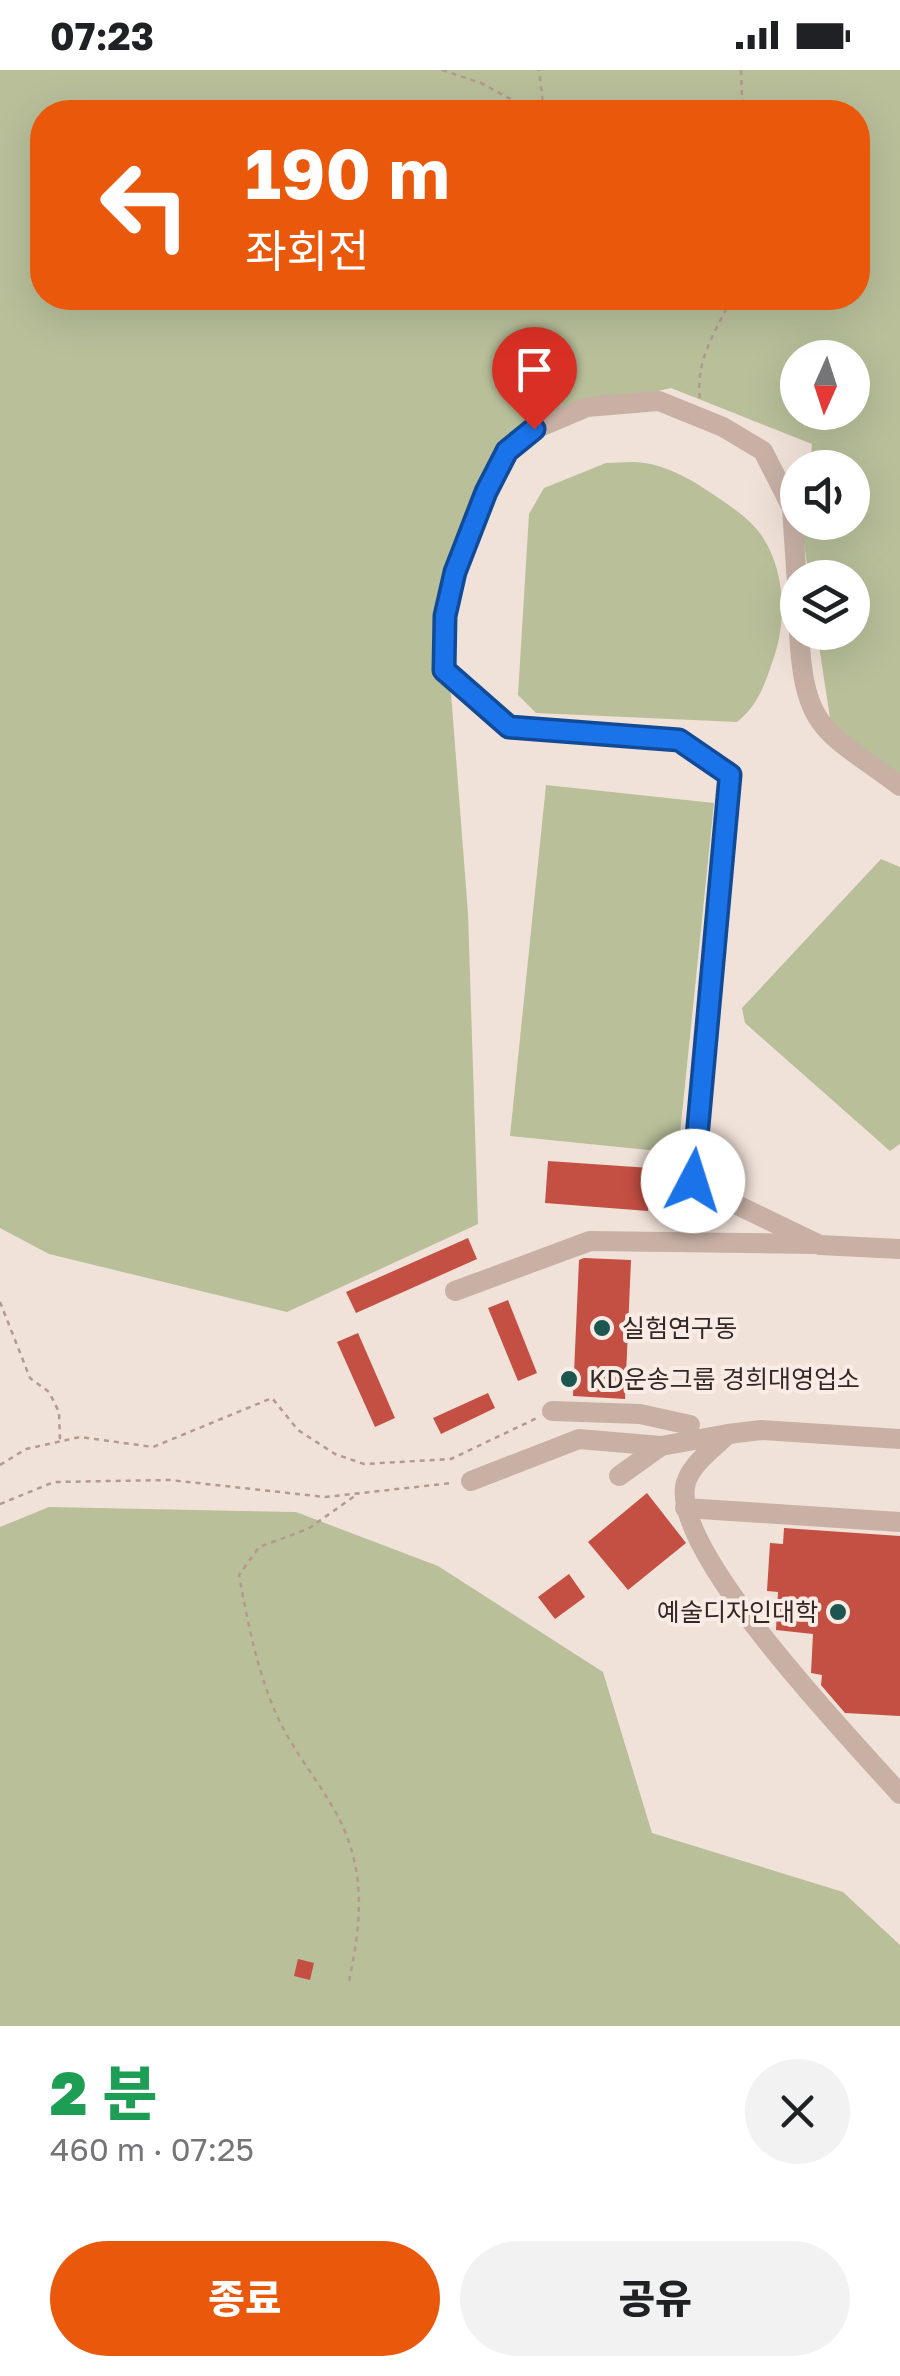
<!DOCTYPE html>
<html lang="ko">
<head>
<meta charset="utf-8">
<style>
  body { margin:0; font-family:"Golos Text","Noto Sans KR",sans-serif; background:#f2f2f2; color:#202124; height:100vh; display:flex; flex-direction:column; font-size:38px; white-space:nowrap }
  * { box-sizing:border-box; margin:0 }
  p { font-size:32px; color:#757577 }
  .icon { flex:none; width:55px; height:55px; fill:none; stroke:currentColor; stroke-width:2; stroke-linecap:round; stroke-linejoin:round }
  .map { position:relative; height:1956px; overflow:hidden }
  .sheet { display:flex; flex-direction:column; background:#fff; flex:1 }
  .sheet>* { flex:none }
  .guide { position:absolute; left:30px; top:30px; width:840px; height:210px; border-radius:40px; box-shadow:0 10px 40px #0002; background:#ea580c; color:#fff; overflow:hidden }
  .needle { width:65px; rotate:183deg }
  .controls { position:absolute; left:780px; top:270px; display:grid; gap:20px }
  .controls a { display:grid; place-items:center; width:90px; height:90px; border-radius:50%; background:#fff; box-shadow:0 10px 40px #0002; font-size:50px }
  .pin { position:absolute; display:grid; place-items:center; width:85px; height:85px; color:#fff; margin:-102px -42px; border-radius:50% 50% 50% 0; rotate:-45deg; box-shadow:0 0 10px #0007 }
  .pin .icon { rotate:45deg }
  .me { position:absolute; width:110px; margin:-55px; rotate:5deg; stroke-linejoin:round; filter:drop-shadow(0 0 8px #0008) }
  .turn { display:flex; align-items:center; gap:35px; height:210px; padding:0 50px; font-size:45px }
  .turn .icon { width:130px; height:130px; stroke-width:2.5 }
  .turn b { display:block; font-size:70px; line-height:85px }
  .round { display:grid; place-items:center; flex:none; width:105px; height:105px; border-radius:52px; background:#f2f2f2 }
  .head { display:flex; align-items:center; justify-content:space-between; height:170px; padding:0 50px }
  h1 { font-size:60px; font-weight:800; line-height:75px; color:#1e9e55 }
  .primary-button { display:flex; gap:20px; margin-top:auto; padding:20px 50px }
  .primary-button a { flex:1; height:115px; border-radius:60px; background:#ea580c; color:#fff; font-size:40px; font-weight:800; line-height:115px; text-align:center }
  .primary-button a+a { background:#f2f2f2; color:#202124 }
  .status { display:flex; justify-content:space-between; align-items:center; height:70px; padding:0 50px; background:#fff; direction:ltr }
  .status svg { height:28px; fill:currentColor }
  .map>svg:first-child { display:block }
  .green { fill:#b8bf99; fill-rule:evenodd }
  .building { fill:#c44f43 }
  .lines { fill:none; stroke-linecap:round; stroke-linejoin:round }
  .path { stroke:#b4998f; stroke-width:2.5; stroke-dasharray:5 5; stroke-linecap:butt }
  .minor { stroke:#c8b0a5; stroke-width:20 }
  .route-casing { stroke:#114b97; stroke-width:25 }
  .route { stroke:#1a73e8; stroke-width:18 }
  .poi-dot { fill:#1d5550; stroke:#f9ece5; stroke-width:4 }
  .labels { text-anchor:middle; stroke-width:8; stroke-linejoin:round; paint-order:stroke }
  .poi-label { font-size:25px; fill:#342826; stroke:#f9ece5; text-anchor:start }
</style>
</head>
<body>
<div class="status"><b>07:23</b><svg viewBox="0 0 49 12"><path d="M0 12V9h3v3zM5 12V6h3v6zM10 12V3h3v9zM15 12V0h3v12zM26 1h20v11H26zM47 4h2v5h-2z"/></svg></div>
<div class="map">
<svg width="900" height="1956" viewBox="0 0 900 1956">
  <rect width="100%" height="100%" fill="#f1e2d9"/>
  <g class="green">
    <path d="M0 0H900V709L832 661 817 563 852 562V508L809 507 802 460 803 453 852 452V398L810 397 812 374 671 318 587 337 499 371 455 502 445 546 468 843 478 1154 287 1242 49 1184 0 1158ZM42 42H858V228H42ZM798 288H852V342H798Z"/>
    <path d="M606 393C618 393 632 391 645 393 666 396 691 409 708 421 727 434 749 447 762 466 786 502 787 554 772 593 764 617 757 636 737 652L536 643 518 625 529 444 544 418Z"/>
    <path d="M546 715 714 733 678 1083 510 1066Z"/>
    <path d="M881 789 900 797V1074L890 1081 745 953 742 938Z"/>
    <path d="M49 1437 296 1442 438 1496 603 1602 652 1763 843 1822 900 1875V1956H0V1457Z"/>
  </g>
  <g class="building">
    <path d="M548 1091 650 1098 648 1141 545 1133Z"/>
    <path d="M468 1168 477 1189 356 1243 346 1222Z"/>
    <path d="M584 1188 631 1190 625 1329 573 1326 579 1190Z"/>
    <path d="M508 1230 537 1303 518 1311 488 1238Z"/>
    <path d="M358 1263 395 1348 375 1357 337 1272Z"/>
    <path d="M488 1323 495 1338 441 1364 433 1348Z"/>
    <path d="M647 1423 686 1473 628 1520 588 1472Z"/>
    <path d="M784 1458 900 1466V1646L845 1643 821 1615 822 1605 811 1603 813 1564 776 1560 778 1522 767 1521 770 1473 783 1474Z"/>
    <path d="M569 1504 585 1527 555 1549 538 1527Z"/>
    <path d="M298 1889 314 1893 310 1910 294 1906Z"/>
  </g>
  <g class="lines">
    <g class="path">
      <path d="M442 0 481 13 516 32 543 33 539 0"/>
      <path d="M741 0 742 28 748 42"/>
      <path d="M700 328C695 291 716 260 732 228"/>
      <path d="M0 1232 30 1308 49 1322 59 1342 60 1370"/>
      <path d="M0 1395 26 1379 80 1367 153 1377 272 1328 298 1360 335 1384 364 1394 451 1389 537 1348"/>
      <path d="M0 1434 54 1412 170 1410 325 1427 452 1413"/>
      <path d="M349 1911C360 1858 366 1811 344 1759 327 1721 295 1685 277 1646 257 1601 248 1553 239 1505L259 1477 308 1459 359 1423"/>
    </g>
    <g class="minor">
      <path d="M798 528 792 438 763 381 723 357 659 331 587 337 535 359 507 381 486 422 455 502 445 546 444 601 509 657 679 670 731 705 693 1111 706 1120 820 1175 900 1179"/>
      <path d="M799 562C804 663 827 661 900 716"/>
      <path d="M455 1221 590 1171 813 1174"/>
      <path d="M552 1341 640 1344 690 1355"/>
      <path d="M728 1364 761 1360 900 1369"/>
      <path d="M619 1406 661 1376"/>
      <path d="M471 1411 579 1369 661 1376 728 1364C714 1378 688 1396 685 1417 675 1486 851 1669 900 1724"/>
      <path d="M685 1438 900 1452"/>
    </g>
  </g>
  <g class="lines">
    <defs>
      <path id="route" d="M534 359 507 381 486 422 455 502 445 546 444 600 509 657 679 670 730 705 693 1111"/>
    </defs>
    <use href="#route" class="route-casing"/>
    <use href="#route" class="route"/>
  </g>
  <g class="poi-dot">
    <circle cx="602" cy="1258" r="10"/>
    <circle cx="569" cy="1309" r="10"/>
    <circle cx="838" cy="1542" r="10"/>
  </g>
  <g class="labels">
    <g class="poi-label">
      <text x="622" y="1267">실험연구동</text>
      <text x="589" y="1318">KD운송그룹 경희대영업소</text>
      <text x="818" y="1551" text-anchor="end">예술디자인대학</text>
    </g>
  </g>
</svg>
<div class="controls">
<a><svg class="needle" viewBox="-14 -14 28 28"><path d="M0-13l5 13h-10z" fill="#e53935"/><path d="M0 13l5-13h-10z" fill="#757577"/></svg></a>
<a><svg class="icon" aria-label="sound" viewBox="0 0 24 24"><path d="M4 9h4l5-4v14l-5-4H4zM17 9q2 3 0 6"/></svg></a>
<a><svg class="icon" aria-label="layers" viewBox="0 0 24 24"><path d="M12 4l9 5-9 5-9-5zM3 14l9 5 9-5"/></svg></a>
</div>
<div class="pin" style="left:534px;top:359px;background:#d93025"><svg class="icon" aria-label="arrive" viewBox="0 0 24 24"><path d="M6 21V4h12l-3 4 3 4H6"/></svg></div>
<svg class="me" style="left:693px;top:1111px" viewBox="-20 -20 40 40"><circle r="19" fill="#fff"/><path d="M0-13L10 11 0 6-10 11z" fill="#1a73e8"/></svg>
<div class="guide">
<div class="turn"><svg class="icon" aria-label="left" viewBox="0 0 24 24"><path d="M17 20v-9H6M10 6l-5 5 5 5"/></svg><div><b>190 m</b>좌회전</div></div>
</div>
</div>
<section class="sheet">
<div class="head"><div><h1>2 분</h1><p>460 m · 07:25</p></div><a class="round"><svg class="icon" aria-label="close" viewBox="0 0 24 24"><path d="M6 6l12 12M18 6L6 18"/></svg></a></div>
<div class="primary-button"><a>종료</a><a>공유</a></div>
</section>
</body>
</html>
